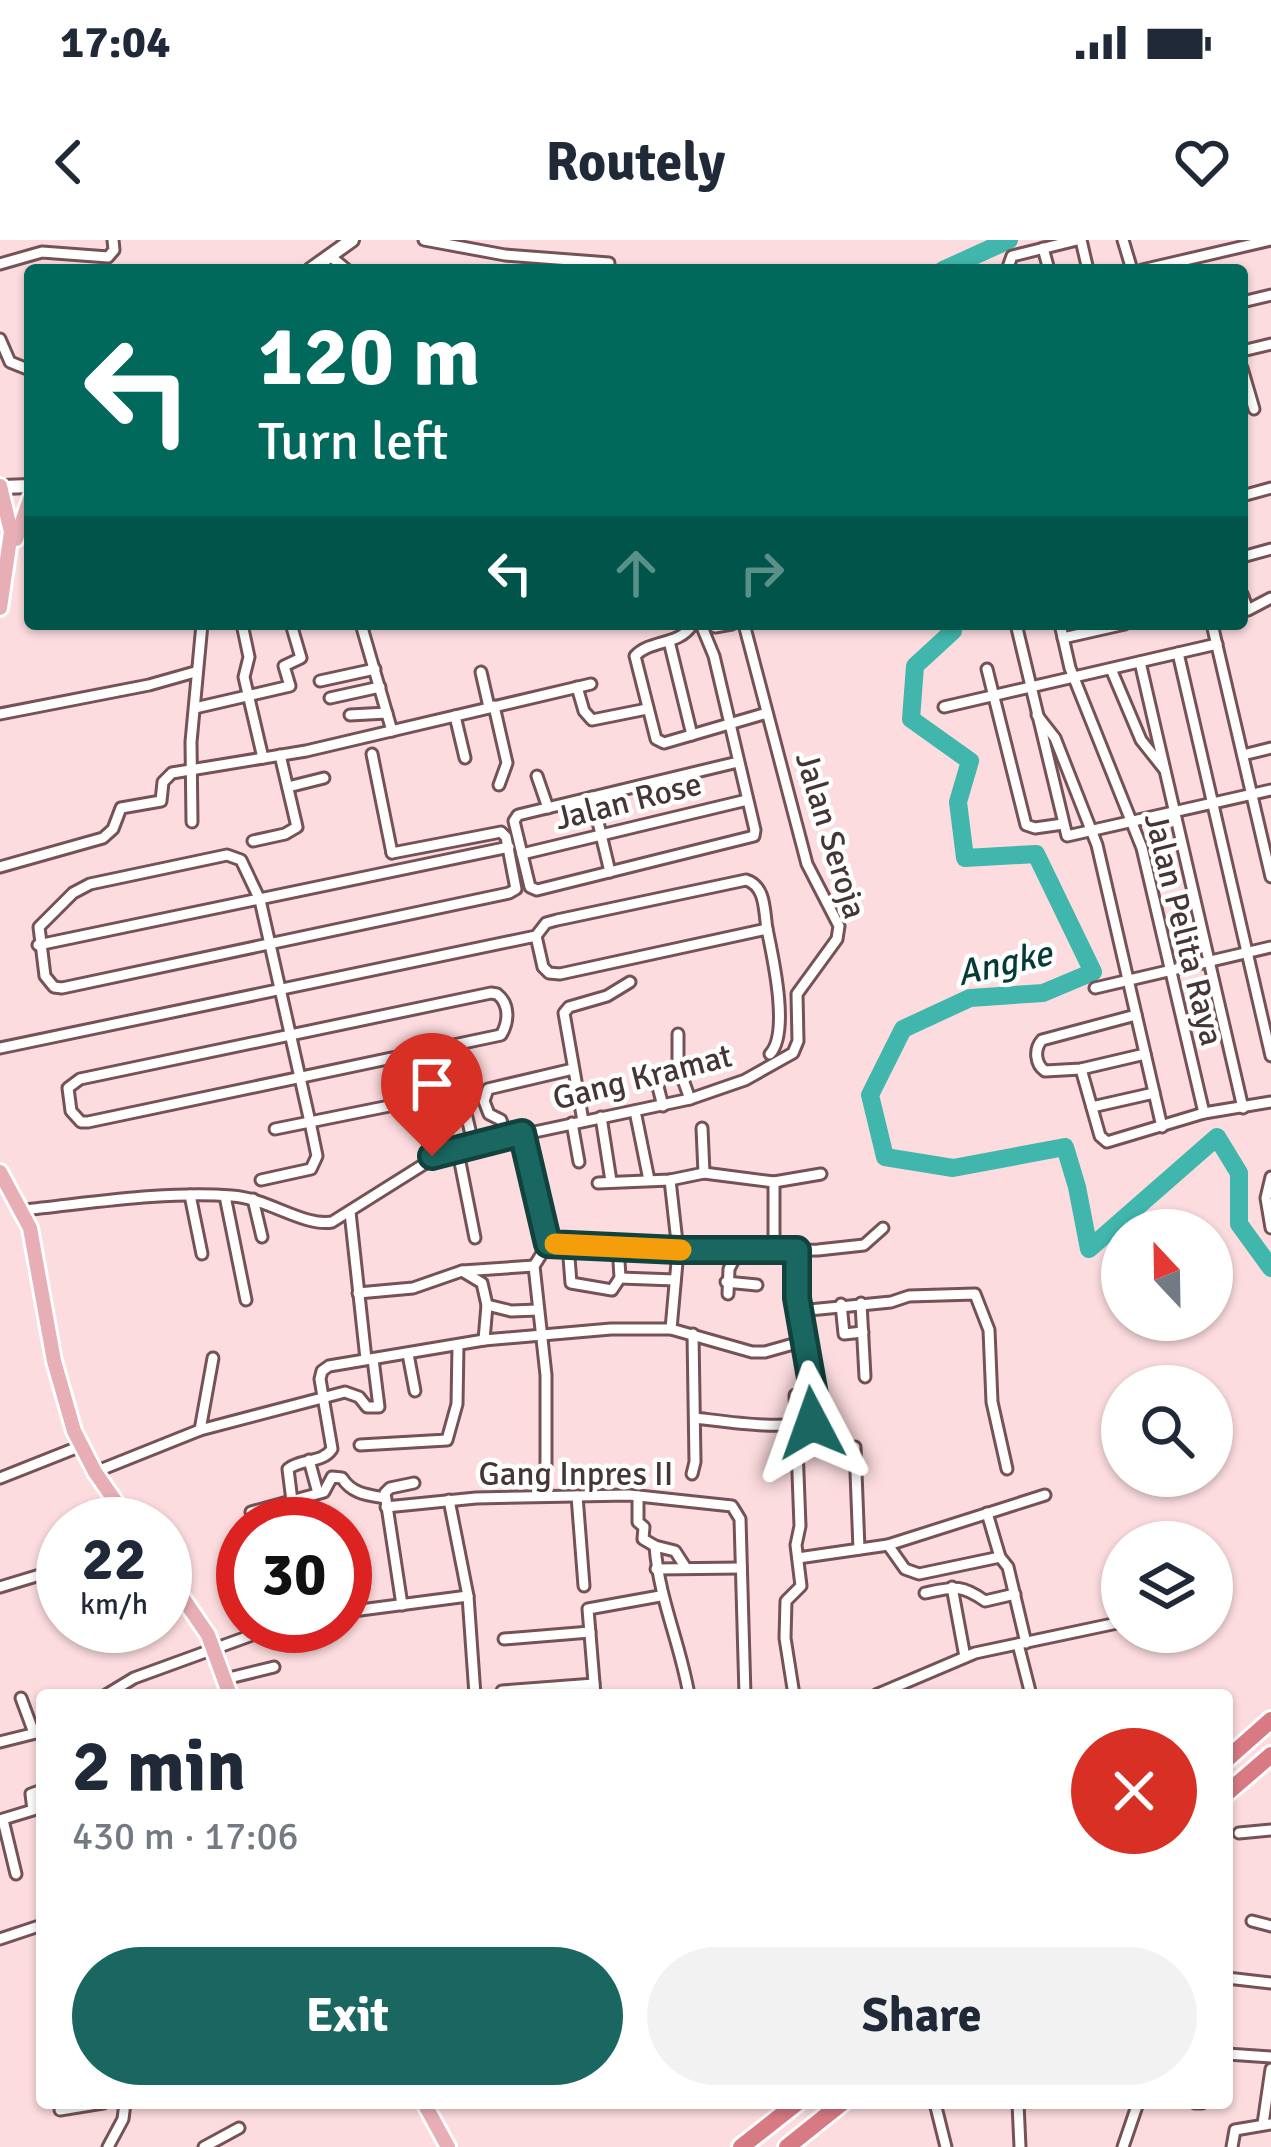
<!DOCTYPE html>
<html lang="en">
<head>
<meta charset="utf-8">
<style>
  body { margin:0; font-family:Signika,sans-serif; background:#f2f2f3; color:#1f2937; height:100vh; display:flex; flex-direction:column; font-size:45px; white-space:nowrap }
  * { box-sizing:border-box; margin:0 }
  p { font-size:39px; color:#747a83 }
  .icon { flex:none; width:66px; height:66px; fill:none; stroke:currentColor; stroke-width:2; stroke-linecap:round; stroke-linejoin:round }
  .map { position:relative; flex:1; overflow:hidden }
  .details { position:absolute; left:36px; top:1449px; width:1197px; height:420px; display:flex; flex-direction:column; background:#fff; border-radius:12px; box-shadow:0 3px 9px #0004 }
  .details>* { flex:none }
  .top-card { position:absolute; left:24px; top:24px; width:1224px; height:366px; border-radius:12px; box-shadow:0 3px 9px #0004; background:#00695c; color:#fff; overflow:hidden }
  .needle { width:78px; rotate:338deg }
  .controls { position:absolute; left:1101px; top:969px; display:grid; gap:24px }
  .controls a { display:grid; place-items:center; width:132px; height:132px; border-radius:50%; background:#fff; box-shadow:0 3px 9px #0004; font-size:60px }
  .speed { position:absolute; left:36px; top:1257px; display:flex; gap:24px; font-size:60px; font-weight:700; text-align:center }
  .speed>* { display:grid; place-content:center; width:156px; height:156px; border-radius:50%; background:#fff; box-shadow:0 3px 9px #0004; line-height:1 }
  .speed small { font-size:30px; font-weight:400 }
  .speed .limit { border:18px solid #d22; background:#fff; color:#111 }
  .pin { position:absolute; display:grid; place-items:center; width:102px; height:102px; color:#fff; margin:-123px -51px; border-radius:50% 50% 50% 0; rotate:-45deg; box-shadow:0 0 12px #0007 }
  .pin .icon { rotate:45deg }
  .me { position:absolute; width:132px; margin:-66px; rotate:356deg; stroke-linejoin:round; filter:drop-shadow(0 0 9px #0008) }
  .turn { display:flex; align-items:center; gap:42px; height:252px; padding:0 36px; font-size:54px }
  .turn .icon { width:156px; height:156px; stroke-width:2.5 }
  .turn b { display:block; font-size:84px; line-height:102px }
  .lanes { display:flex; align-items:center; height:114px; padding:0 36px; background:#0003; justify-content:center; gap:60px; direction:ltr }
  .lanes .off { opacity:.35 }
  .round { display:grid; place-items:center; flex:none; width:126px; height:126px; border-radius:63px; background:#f2f2f3 }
  .overview { display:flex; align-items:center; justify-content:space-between; height:204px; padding:0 36px }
  h1 { font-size:72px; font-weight:700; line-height:90px }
  .cta { display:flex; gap:24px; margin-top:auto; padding:24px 36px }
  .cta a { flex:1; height:138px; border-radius:72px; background:#1a6660; color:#fff; font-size:48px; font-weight:700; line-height:138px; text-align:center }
  .cta a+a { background:#f2f2f3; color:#1f2937 }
  .status { display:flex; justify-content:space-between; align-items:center; height:84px; padding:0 60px; background:#fff; direction:ltr }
  .status svg { height:33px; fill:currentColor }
  header { display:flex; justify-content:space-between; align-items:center; height:156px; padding:0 36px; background:#fff; font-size:54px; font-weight:700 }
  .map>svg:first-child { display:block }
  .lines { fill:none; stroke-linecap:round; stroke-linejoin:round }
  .river { stroke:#40b6ac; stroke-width:18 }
  .minor-casing { stroke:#745255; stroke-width:15 }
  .secondary-casing { stroke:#745255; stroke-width:18 }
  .primary-casing { stroke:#fff; stroke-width:20 }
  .motorway-casing { stroke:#fff; stroke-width:22 }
  .minor { stroke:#fff; stroke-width:9 }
  .secondary { stroke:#fff; stroke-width:12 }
  .primary { stroke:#e7afb5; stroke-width:14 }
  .motorway { stroke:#d77a84; stroke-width:16 }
  .route-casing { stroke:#11423e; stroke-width:30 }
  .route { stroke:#1a6660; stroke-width:21 }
  .slow { stroke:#f59e0b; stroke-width:21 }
  .labels { text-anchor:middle; stroke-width:9; stroke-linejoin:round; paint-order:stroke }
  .street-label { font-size:33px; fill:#453536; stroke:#fff }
  .water-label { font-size:36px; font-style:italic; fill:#033b37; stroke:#fff }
</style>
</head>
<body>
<div class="status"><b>17:04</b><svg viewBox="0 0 49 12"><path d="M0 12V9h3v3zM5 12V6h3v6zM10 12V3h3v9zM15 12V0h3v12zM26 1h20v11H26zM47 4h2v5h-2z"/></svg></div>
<header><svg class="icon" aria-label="back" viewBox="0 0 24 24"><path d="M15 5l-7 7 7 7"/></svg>Routely<svg class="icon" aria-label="heart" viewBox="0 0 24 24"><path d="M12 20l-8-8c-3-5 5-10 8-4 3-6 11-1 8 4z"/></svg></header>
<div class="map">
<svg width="1271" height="1907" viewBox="0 0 1271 1907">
  <rect width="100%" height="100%" fill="#fcdcde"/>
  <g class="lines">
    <g class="river">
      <path d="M943 30 1009 0"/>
      <path d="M952 384 953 391 915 426 911 479 970 521 958 562 965 618 1036 614 1093 732 1043 753 970 758 903 789 870 855 885 917 953 928 1065 907 1077 947 1089 1009 1217 897 1239 933V984L1271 1028"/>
    </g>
    <defs>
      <g id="minor">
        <path d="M424 0 505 15 609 23"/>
        <path d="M1081 0 1088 30"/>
        <path d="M1123 0 1132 30"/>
        <path d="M1043 8 1049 30"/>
        <path d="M330 16 347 30"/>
        <path d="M0 24 42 12 108 17 114 10 113 0"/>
        <path d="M1007 30 1012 16 1077 0"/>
        <path d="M1142 30 1271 0"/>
        <path d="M1242 62 1271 55"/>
        <path d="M0 99 10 122 30 130"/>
        <path d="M1242 111 1271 104"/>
        <path d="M1242 128 1254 169"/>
        <path d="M1242 256 1271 248"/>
        <path d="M1242 317 1271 309"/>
        <path d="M1242 354 1248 370 1271 358"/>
        <path d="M242 384 249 417 244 437 263 518"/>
        <path d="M361 384 392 491"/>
        <path d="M710 384 715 387 732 384"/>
        <path d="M1016 384 1067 596 1271 550"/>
        <path d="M1060 384 1070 428 1142 608 1204 873"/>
        <path d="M1212 384 1271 637"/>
        <path d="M692 385C679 406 651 399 635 416L656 499 664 503 767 473"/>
        <path d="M702 387 714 416 755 590 754 596 537 650 530 647 514 581 518 575 738 522"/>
        <path d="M1063 398 1125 384"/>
        <path d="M669 401 692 495"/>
        <path d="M1178 413 1271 816"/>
        <path d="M1140 422 1243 868"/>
        <path d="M987 429 1026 585 1035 588 1063 584"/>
        <path d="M1111 429 1141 500 1164 529"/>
        <path d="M481 432 489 467"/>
        <path d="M320 441 375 429"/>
        <path d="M577 447 584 471 592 480 647 469"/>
        <path d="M330 458 380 447"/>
        <path d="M494 466 507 523 499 545"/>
        <path d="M944 467 1217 404"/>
        <path d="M195 468 290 446 284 426 301 418 291 384"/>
        <path d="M0 474 149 445 195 432"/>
        <path d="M350 475 387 473"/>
        <path d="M1037 475 1055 498 1097 605 1162 887"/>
        <path d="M455 476 465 518"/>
        <path d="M372 514 392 613"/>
        <path d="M1243 515 1271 508"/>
        <path d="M537 536 548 568"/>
        <path d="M288 547 324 538"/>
        <path d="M592 557 610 632"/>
        <path d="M192 582 191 502 202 384"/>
        <path d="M253 601 285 594 297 587 280 515"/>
        <path d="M522 614 747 560"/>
        <path d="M0 627 103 598 113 589 121 568 161 561 163 542 172 533 306 511 591 444"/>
        <path d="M767 689C773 718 790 793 770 814"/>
        <path d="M38 705 509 607"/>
        <path d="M1095 748 1271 707"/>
        <path d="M491 753 497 754C510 764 509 782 501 795L88 882H81L71 871 68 848 80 839Z"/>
        <path d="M1136 775 1042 800C1034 809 1035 824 1045 831L1081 829 1145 814"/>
        <path d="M678 794V826L690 859"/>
        <path d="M0 808 536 696 546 683 557 680 746 640C766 646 764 671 767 689L560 734 549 733 543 727 536 696"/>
        <path d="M1081 829 1100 896 1107 902 1204 873 1271 862"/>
        <path d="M657 843 663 866"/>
        <path d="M461 852 473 903"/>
        <path d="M1092 867 1154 853"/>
        <path d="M635 871 649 940"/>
        <path d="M601 877 611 941"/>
        <path d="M583 881 564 773 569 767 607 756 630 742"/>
        <path d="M572 883 579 922"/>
        <path d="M702 888 704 933"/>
        <path d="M275 889 429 858"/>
        <path d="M522 893 548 1004 534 1026 546 1135V1255"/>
        <path d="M506 896 501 880 489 874 484 861 488 849 573 829"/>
        <path d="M457 907 475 998"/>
        <path d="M1271 937 1266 958 1271 988"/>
        <path d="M261 940 311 929 317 916 310 882 260 660 241 620 227 615 90 644 73 653 39 687 45 736 54 747 62 748 509 653 516 649 506 597 501 592 392 613"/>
        <path d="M670 940 678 1011 671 1089"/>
        <path d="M598 943 670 940 704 933 774 942 821 934"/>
        <path d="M190 955 202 1014"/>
        <path d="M225 956 246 1060"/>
        <path d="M253 959 262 997"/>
        <path d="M23 970C92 963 164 951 232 956 267 958 304 987 332 982L445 911 690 859 745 840 793 813 798 801 797 754 837 699 839 686 807 624 744 384"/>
        <path d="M350 972 366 1119"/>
        <path d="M548 1004 678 1011 818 1010 864 1005 883 988"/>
        <path d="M568 1005 571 1043 612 1050 620 1038 618 1004"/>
        <path d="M774 1009V942"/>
        <path d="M462 1031 482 1043 487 1065 484 1100"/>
        <path d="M620 1038 675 1040"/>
        <path d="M726 1042 757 1045"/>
        <path d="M358 1053 413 1048 462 1031 534 1026"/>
        <path d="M728 1054 729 1029 739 1010"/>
        <path d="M861 1063 865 1137"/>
        <path d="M841 1064 844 1094 863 1092"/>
        <path d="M487 1065 511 1071 538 1070"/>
        <path d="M799 1071 891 1062 909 1056 975 1054 989 1090 992 1162 1007 1229"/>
        <path d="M408 1114 415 1151"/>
        <path d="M695 1178C729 1182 785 1191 816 1180L798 1058 797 1010"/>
        <path d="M200 1190 213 1118"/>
        <path d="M360 1205 447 1200 457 1164 458 1105"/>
        <path d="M855 1207 859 1309"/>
        <path d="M309 1220 318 1253"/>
        <path d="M95 1232 200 1190 345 1152 359 1157 367 1167H379L373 1119"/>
        <path d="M692 1234 695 1222 693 1094"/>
        <path d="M0 1238 81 1206"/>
        <path d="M577 1256 584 1346"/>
        <path d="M638 1256V1282L644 1287 643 1299 655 1306 675 1311 686 1328"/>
        <path d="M449 1260 468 1356 475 1455"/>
        <path d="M292 1261 288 1229C301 1218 322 1224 332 1209L320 1139 322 1131 329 1126 484 1100 611 1089H671L752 1112H765L804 1101"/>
        <path d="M386 1267 476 1258 629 1255 732 1266 740 1279 745 1455"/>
        <path d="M251 1272 324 1252 332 1237 342 1238C352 1254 368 1255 385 1258"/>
        <path d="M987 1273 1000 1317 1008 1327 1026 1403"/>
        <path d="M888 1305 905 1329 919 1334 1000 1317"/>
        <path d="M655 1306C659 1360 680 1402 689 1455"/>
        <path d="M798 1318 888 1305 1045 1255"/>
        <path d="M656 1329 741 1328"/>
        <path d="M346 1337 352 1370"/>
        <path d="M0 1347 63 1328"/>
        <path d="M952 1347 965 1417"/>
        <path d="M925 1353C954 1347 961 1344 985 1361L1015 1354"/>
        <path d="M402 1365 385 1253 390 1248 414 1243"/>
        <path d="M345 1372 468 1356"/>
        <path d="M504 1399 590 1392"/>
        <path d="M1018 1404 1031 1455"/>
        <path d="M225 1439 274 1427"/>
        <path d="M502 1451 594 1444"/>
        <path d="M106 1455 134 1438 277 1386"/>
        <path d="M595 1455 588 1369 660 1356"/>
        <path d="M794 1455 785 1398 786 1361 801 1346 796 1305 800 1286 795 1155"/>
        <path d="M876 1455 975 1413 1122 1382"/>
        <path d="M21 1458 34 1493"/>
        <path d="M0 1502 40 1492"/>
        <path d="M0 1580 33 1570 31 1554 42 1550"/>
        <path d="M3 1580 16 1634"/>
        <path d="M1239 1593 1271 1590"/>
        <path d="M1252 1681 1271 1686"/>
        <path d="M0 1699 42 1685"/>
        <path d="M1227 1738 1271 1743"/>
        <path d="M1227 1814 1271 1817"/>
        <path d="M935 1863 946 1907"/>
        <path d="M1018 1863 1020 1907"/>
        <path d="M1195 1863H1202"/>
        <path d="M60 1870 103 1863"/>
        <path d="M1263 1884 1271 1829"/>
        <path d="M108 1907 123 1879 125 1863"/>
        <path d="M204 1907 239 1888"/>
        <path d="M1123 1907 1138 1863"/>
        <path d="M1232 1907 1235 1890 1271 1884"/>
      </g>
      <g id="secondary">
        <path d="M310 30 352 0"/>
        <path d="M3 247 30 246"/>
      </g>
      <g id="primary">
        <path d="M0 246 11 292 0 368"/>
        <path d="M16 299 30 259"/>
        <path d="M0 932 30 988 54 1121 74 1191 95 1232 131 1284"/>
        <path d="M165 1332 208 1395 230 1455"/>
        <path d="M424 1863 448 1907"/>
      </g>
      <g id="motorway">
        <path d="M1227 1519 1271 1480"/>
        <path d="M1227 1553 1271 1515"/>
        <path d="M741 1907 797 1863"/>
        <path d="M787 1907 842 1863"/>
      </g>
    </defs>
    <use href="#minor" class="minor-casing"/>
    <use href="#secondary" class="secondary-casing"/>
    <use href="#primary" class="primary-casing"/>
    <use href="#motorway" class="motorway-casing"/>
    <use href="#minor" class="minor"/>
    <use href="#secondary" class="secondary"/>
    <use href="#primary" class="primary"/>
    <use href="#motorway" class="motorway"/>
  </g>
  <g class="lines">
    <defs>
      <path id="route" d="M432 916 522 893 548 1004 678 1010H797V1058L817 1172 812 1183"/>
    </defs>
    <use href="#route" class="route-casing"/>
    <use href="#route" class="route"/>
    <path class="slow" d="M555 1004 681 1010"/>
  </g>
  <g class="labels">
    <g class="street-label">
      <text transform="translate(628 560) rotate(-14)" y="12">Jalan Rose</text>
      <text transform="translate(832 595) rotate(73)" y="12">Jalan Seroja</text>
      <text transform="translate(1185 689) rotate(76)" y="12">Jalan Pelita Raya</text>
      <text transform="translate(642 836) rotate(-14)" y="12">Gang Kramat</text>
      <text x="576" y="1245">Gang Inpres II</text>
    </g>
    <g class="water-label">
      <text transform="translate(1004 722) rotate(-13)" y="13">Angke</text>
    </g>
  </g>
</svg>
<div class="controls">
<a><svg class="needle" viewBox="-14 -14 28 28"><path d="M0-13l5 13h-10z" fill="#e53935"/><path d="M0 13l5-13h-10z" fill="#747a83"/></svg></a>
<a><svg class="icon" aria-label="search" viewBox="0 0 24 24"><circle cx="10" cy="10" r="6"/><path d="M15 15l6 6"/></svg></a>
<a><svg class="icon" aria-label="layers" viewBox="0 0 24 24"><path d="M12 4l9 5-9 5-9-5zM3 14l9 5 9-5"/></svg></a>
</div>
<div class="speed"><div>22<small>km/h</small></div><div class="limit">30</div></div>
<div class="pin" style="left:432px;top:916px;background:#d93025"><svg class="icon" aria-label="arrive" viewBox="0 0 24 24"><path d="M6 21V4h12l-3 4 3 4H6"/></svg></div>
<svg class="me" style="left:812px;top:1183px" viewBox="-20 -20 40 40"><path d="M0-17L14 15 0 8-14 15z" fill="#1a6660" stroke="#fff" stroke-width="4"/></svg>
<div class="top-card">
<div class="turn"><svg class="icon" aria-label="left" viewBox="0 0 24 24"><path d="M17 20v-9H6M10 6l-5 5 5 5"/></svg><div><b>120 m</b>Turn left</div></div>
<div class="lanes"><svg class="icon" aria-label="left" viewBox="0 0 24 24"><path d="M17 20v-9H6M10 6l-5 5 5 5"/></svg><svg class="icon off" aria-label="ahead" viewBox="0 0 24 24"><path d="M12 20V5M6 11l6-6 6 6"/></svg><svg class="icon off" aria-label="right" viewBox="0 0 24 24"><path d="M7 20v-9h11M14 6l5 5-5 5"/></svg></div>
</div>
<section class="details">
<div class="overview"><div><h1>2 min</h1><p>430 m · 17:06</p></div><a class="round" style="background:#d93025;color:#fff"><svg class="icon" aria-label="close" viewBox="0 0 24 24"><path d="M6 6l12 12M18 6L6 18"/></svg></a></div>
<div class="cta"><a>Exit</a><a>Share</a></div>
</section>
</div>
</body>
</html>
